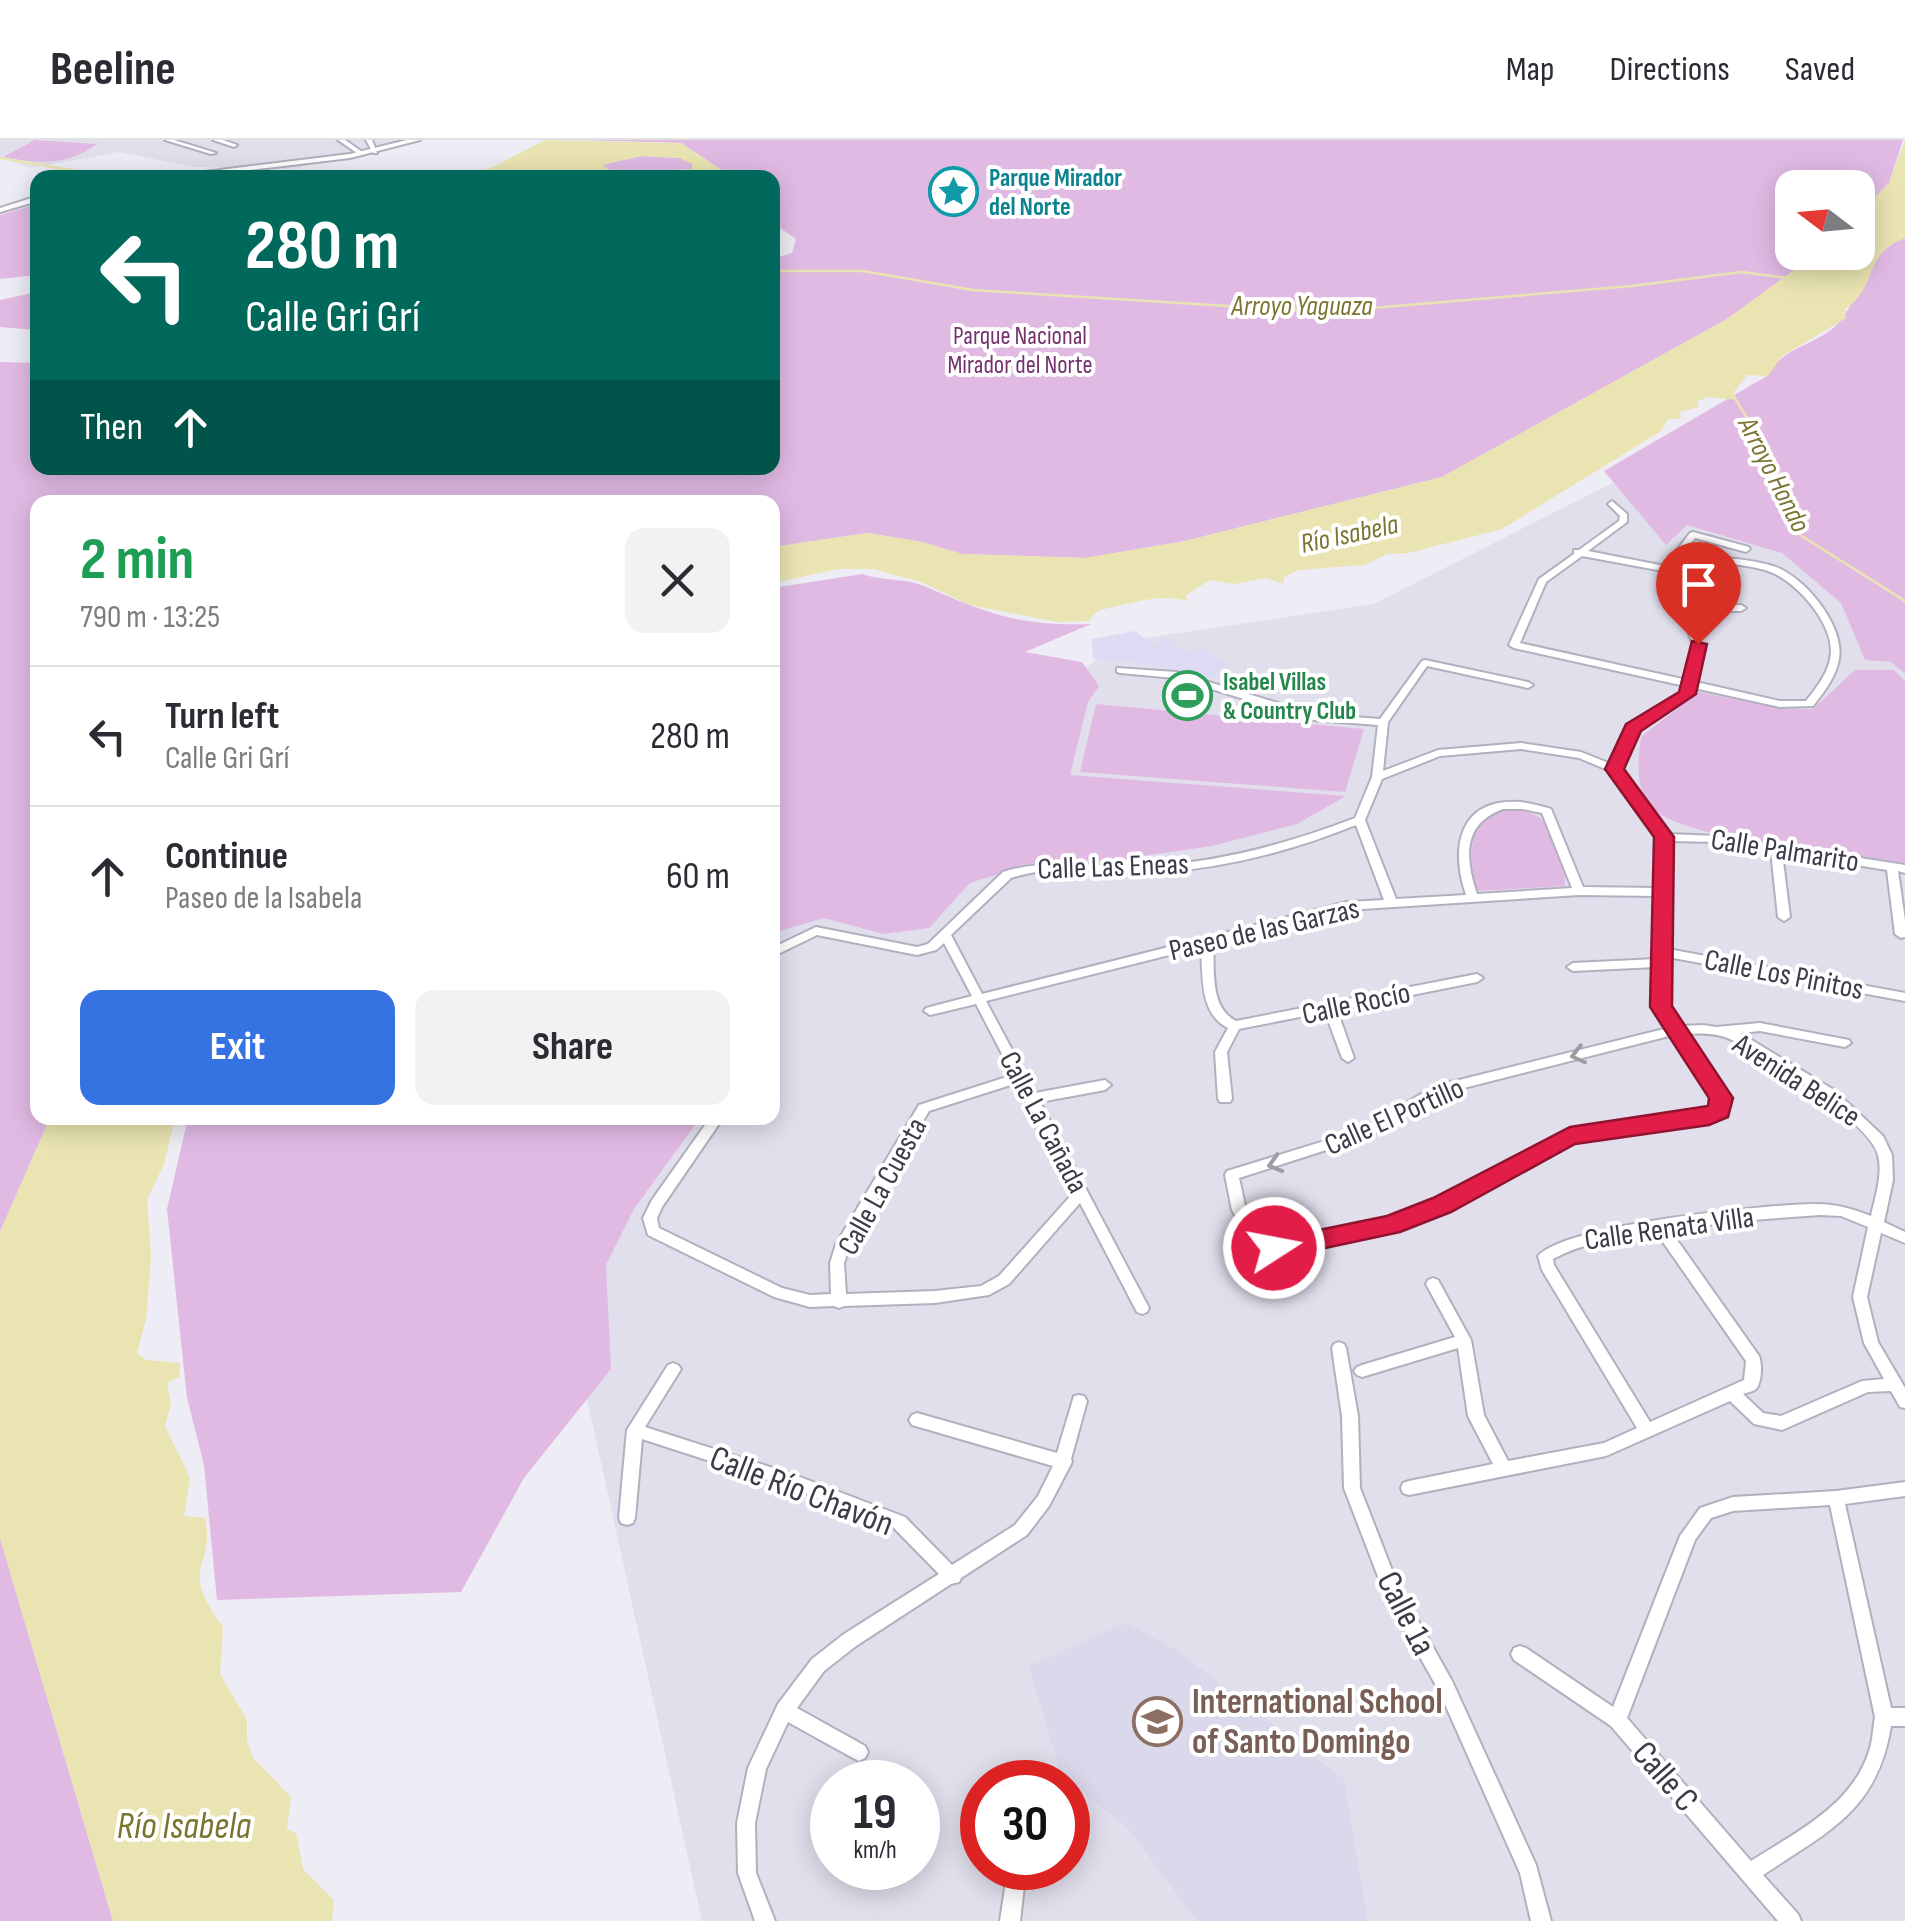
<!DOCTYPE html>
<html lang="en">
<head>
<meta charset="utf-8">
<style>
  body { margin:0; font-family:"Sofia Sans Condensed",sans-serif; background:#f2f2f3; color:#2b2b33; height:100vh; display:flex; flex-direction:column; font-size:38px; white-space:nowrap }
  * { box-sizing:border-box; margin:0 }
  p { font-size:32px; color:#7c7c81 }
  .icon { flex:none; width:55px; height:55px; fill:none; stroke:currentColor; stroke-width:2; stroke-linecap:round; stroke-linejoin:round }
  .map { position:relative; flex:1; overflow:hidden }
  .side { position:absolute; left:30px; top:355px; width:750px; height:630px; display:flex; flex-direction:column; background:#fff; border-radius:20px; box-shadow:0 5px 25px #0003 }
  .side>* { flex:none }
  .top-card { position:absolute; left:30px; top:30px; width:750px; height:305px; border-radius:20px; box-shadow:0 5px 25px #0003; background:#00695c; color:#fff; overflow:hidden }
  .needle { width:65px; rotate:286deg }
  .fabs { position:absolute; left:1775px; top:30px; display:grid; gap:20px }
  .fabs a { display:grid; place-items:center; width:100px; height:100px; border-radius:20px; background:#fff; box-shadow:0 5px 25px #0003; font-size:50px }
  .speed { position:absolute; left:810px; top:1620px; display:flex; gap:20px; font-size:50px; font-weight:700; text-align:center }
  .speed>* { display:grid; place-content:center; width:130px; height:130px; border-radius:50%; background:#fff; box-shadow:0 5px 25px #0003; line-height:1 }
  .speed small { font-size:25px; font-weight:400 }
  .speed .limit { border:15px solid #d22; background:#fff; color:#111 }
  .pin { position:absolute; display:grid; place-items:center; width:85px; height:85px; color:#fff; margin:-102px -42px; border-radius:50% 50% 50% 0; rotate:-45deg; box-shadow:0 0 10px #0007 }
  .pin .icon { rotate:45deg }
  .me { position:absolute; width:110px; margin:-55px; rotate:79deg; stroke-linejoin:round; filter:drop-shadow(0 0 8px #0008) }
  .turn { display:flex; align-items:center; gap:35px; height:210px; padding:0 50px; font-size:45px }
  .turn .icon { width:130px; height:130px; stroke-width:2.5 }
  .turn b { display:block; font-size:70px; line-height:85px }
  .then { display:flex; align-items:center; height:95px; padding:0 50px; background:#0003; gap:20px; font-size:38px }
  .round { display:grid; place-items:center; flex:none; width:105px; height:105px; border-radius:20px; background:#f2f2f3 }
  .headline { display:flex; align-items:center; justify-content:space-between; height:170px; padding:0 50px }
  h1 { font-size:60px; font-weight:700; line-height:75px; color:#1e9e55 }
  .cta { display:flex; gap:20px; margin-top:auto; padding:20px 50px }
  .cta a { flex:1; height:115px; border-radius:20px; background:#3673e2; color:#fff; font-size:40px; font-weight:700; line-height:115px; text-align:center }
  .cta a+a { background:#f2f2f3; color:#2b2b33 }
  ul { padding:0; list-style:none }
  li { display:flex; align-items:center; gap:30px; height:140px; padding:0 50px; border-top:2px solid #e1e1e2 }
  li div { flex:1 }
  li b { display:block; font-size:38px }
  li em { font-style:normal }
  header { display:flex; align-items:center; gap:60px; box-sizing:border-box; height:140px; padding:0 50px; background:#fff; border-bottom:2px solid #e1e1e2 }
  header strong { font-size:48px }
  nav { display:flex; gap:55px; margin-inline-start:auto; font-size:35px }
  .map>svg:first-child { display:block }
  .residential { fill:#e1dfec; fill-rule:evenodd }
  .commercial { fill:#dddbf3 }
  .education { fill:#dcd8ec }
  .green { fill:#e1bae4 }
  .water { fill:#e9e4b1; fill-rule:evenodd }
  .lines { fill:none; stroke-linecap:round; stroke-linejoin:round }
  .stream { stroke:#e9e4b1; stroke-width:2.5 }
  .minor-casing { stroke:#b2b0bf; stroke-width:4 }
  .tertiary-casing { stroke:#b2b0bf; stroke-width:4 }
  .minor { fill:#fff; fill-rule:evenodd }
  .tertiary { fill:#fff; fill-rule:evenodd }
  .oneway { stroke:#9e9da4 }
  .route { fill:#e11d48; stroke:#92132f; stroke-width:2.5 }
  .labels { text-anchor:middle; stroke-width:8; stroke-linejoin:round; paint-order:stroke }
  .far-culture-label { font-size:25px; font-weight:bold; fill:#0d838f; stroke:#fff; text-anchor:start }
  .far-park-label { font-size:25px; fill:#74336d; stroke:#fff }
  .far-leisure-label { font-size:25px; font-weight:bold; fill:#27864d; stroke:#fff; text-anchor:start }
  .far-water-label { font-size:28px; font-style:italic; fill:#7b7531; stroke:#fff }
  .street-label { font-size:30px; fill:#3c3b48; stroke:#fff }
  .near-street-label { font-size:35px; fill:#3c3b48; stroke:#fff }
  .near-education-label { font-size:35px; font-weight:bold; fill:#785e54; stroke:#fff; text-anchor:start }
  .near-water-label { font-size:38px; font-style:italic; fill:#7b7531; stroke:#fff }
</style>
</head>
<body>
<header>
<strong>Beeline</strong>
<nav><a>Map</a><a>Directions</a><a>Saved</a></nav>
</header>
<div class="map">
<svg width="1905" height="1781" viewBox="0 0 1905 1781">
  <rect width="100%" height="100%" fill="#eeecf4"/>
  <g class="residential">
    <path d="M0 0H409L294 29 195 27 119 12 32 28 0 18Z"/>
    <path d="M1628 335 1905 389V1781H702L525 978H772L773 770 1119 502 1374 464ZM832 1642H918V1728H832ZM982 1642H1068V1728H982Z"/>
  </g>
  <path class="commercial" d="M1135 491 1155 506 1164 497 1187 512 1200 507 1227 524 1213 537 1149 524 1093 518 1092 499Z"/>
  <path class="education" d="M1126 1483 1175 1509 1344 1639 1368 1781H1197L1127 1687 1062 1637 1029 1526Z"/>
  <g class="green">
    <path d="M35 0 97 4C67 26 39 24 3 17Z"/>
    <path d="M580 0H1903L1889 43 1858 74V48H1792V112L1818 113 1727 179 1442 337 1185 401 1085 418 962 414 922 402 867 393 773 407 772 362H38V978H50L0 1092V222L37 223 38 328H772L773 119 792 113 796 99 773 83 772 38 732 37 681 3Z"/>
    <path d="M641 16 680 18 692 24V29L617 34 601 25Z"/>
    <path d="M37 64V135L0 139V75Z"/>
    <path d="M1905 98V534L1891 522 1865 520 1841 463 1782 413 1687 385 1666 405 1604 331 1767 236C1783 205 1821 205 1840 181 1863 152 1868 111 1905 98Z"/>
    <path d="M37 152V190L0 187V160Z"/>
    <path d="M862 434C882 441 905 438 924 446 989 474 1018 486 1091 484L1025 512 1082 522 1099 546 1088 562 1070 635 1346 656 1297 684 1212 706 1107 721 1034 723 970 743 929 788 883 794 824 778 773 793V448Z"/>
    <path d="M1855 530H1894L1905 541V725C1857 717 1673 699 1649 665 1635 644 1638 620 1641 597L1698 552 1785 569H1813Z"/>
    <path d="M1096 564 1364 589 1345 652 1080 632Z"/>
    <path d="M1506 668C1554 672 1565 700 1565 746L1478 751C1469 721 1468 704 1483 676Z"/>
    <path d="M188 978H700L634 1069 606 1125 611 1229 524 1338 461 1452 217 1460 204 1325 187 1258 167 1069Z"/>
    <path d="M0 1398 113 1781H0Z"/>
  </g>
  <g class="water">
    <path d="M545 0 681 3 732 37H434L489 29ZM641 16 680 18 692 24V29L617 34 602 25Z"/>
    <path d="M1905 0V98C1863 113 1878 148 1845 169L1846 178 1782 216 1768 236 1747 235 1734 252 1737 260 1709 257 1697 261 1699 267 1679 272 1681 279H1668L1661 291 1502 389 1408 413 1387 414 1365 425 1298 430 1284 437V444L1266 438 1234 444 1210 440 1186 455 1187 461C1161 452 1126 465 1099 470L1088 481 1057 482 970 465 919 441 873 429H838L773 443V407L867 393 922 402 962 414 1085 418 1185 401 1442 337 1727 179 1818 113 1858 112V74L1889 43Z"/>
    <path d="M50 978H175L164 1024 147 1060 151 1116 146 1180 137 1213 146 1220 180 1223 179 1237 167 1243 171 1264 165 1286 190 1338 184 1376 205 1378C216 1431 176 1423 223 1487L220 1534 247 1580V1601L254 1619 291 1657 287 1689 296 1693 303 1729 334 1760 332 1781H113L0 1398V1092Z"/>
  </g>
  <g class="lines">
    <g class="stream">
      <path d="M0 18 116 38"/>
      <path d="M772 131H863L973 150 1324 172 1632 146 1741 132 1788 138"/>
      <path d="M1736 260 1781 334 1800 395 1905 461"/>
    </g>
    <defs>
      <g id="minor">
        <path d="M165 0H174L216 13 211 14Z"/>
        <path d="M213 0H223L237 5 234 7Z"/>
        <path d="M338 0H345L365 14 360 15Z"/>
        <path d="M366 0H372L377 13H373Z"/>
        <path d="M1612 361 1627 374V382L1588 411 1665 426 1671 415 1674 414 1690 393 1693 392 1749 407 1750 409 1746 412 1695 398 1682 415C1713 418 1746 417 1776 427 1805 438 1845 486 1839 519 1836 537 1824 552 1813 566L1780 567 1694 548 1691 556 1637 590 1619 629 1667 694 1718 696 1905 725V733L1898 731 1905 780V797L1901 798 1895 794 1887 730 1782 713 1790 777 1784 781 1778 777 1771 711 1718 702 1669 701 1668 809 1905 853V861L1668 817 1667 867 1680 886 1703 885 1716 887 1760 883 1849 900 1851 903 1845 907 1760 891 1740 893 1834 950 1883 996 1892 1015 1893 1040 1884 1082 1905 1092V1103L1881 1093 1867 1157 1878 1202 1905 1248V1268L1900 1267 1891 1251 1868 1252 1782 1290 1754 1284 1730 1261 1606 1316 1409 1355 1403 1353 1401 1348 1403 1343 1409 1341 1493 1324 1468 1276 1458 1208 1362 1237 1357 1235 1354 1231 1357 1227 1362 1225 1455 1197 1426 1144 1428 1140 1433 1138 1438 1140 1471 1200 1484 1275 1508 1321 1604 1303 1637 1288 1542 1130 1538 1116C1567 1084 1769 1064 1818 1064 1837 1064 1853 1069 1871 1076 1875 1057 1883 1035 1878 1015 1870 982 1763 915 1732 900 1718 893 1701 893 1686 894L1728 958 1724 974 1714 980 1573 1001 1447 1069 1396 1089 1274 1114 1254 1110 1232 1070 1225 1035 1227 1031 1360 990 1435 946 1668 888 1655 867 1656 827 1573 831 1567 827 1573 823 1656 819 1657 756 1579 755 1347 770 1213 804C1215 830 1209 867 1236 881L1477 834 1483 838 1477 842 1337 870 1354 918 1348 922 1342 918 1325 872 1239 889 1227 912 1232 959 1230 962H1220L1218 959 1215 912 1228 888C1199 874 1203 834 1201 807L986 861 1035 953 1105 940 1111 945 1105 950 1040 962 1149 1168 1147 1172 1142 1174 1137 1172 1080 1063 1009 1144 989 1155 935 1163 844 1166 839 1168 834 1166 810 1167 774 1157 648 1095 643 1078 652 1060 710 978H723L662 1067 657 1078 659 1088 782 1148 810 1155 831 1154 830 1123 836 1104 919 965 1013 935 976 864 930 875 924 871 926 868 972 856 944 803 936 810 917 815 817 795 772 817V808L816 787 917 807 928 804 1003 732C1050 717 1101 728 1151 726 1221 722 1290 703 1355 678L1372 637 1378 585 1313 580 1175 538 1120 533 1117 532V528L1176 532 1314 574 1380 579 1422 521 1425 520 1528 542 1533 545 1528 548 1427 526 1388 582 1383 631 1438 610 1521 603 1581 612 1611 624 1629 586 1683 552 1685 546 1514 508 1509 505 1539 439 1574 414V410H1579L1619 381 1620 376 1608 364ZM1582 416 1663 431 1693 504V522L1687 540 1520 503 1546 442ZM1678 420C1707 423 1737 422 1765 430 1794 438 1832 481 1831 512 1830 531 1817 547 1806 561H1780L1696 542C1707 511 1701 500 1689 471H1741L1746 468 1741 465H1687L1672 429ZM1521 609 1579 618 1610 631 1658 697 1657 748 1583 747 1551 669C1541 666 1530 663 1520 662 1459 658 1450 707 1466 755L1396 759 1365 680 1382 639 1440 616ZM1503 669H1523L1542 673 1572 748 1477 754C1465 718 1462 684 1503 669ZM1356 685 1384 760 1347 762 982 854 951 795 1011 738C1055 723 1106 735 1151 733 1221 729 1292 711 1356 685ZM1673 895 1714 958 1713 969 1706 973 1570 991 1437 1061 1389 1080 1274 1102 1263 1101 1246 1070 1239 1038 1370 996 1444 953ZM1017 943 1023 959 1027 963 1074 1052 999 1136 981 1146 935 1151 846 1154 844 1123 850 1105 929 971ZM1820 1075 1841 1076 1868 1087 1853 1157 1864 1203 1884 1239 1862 1241 1781 1276 1763 1273 1743 1254C1748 1252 1753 1252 1756 1249 1762 1242 1762 1223 1759 1216L1670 1090 1738 1081ZM1656 1092 1746 1221 1744 1240 1650 1282 1554 1125 1553 1119C1584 1102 1622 1097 1656 1092Z"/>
        <path d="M1339 1202 1344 1204 1346 1208 1358 1276 1360 1348 1397 1443 1452 1541 1536 1725 1551 1781H1531L1520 1733 1440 1553 1384 1452 1344 1348 1342 1276 1332 1208 1334 1204Z"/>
        <path d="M673 1223 678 1225 681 1229 645 1287 792 1334 905 1377 952 1425 1015 1385 1038 1356 1053 1326 912 1285 909 1280 912 1275 917 1273 1057 1313 1074 1256 1079 1255 1084 1256 1087 1261 1071 1319 1072 1322 1049 1366 1027 1395 961 1438 959 1442 951 1444 856 1506 824 1531 797 1568 865 1606 868 1612 865 1618 859 1621 853 1618 788 1582 766 1629 755 1683 756 1733 775 1781H755L738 1733 737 1683 748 1628 778 1564 812 1519 844 1494 939 1434 893 1387 790 1347 642 1299 635 1378 633 1383 627 1385 621 1383 619 1378 627 1290 668 1225Z"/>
        <path d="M1905 1342V1356L1845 1364 1891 1568H1905V1586H1891C1877 1671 1829 1691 1763 1735L1798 1774 1801 1781H1778L1611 1586 1514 1520 1511 1514 1514 1508 1520 1506 1526 1508 1613 1567 1680 1396 1700 1368 1733 1357 1836 1351ZM1830 1365 1875 1577C1873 1587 1873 1598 1870 1608 1854 1665 1796 1692 1751 1721L1627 1578 1695 1400 1711 1378 1733 1371Z"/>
        <path d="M1008 1728H1026L1020 1781H1000Z"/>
      </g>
      <g id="tertiary">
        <path d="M407 0H420L350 18 182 38H155L350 14Z"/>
        <path d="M38 56V61L0 72V68Z"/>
      </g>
    </defs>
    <use href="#minor" class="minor-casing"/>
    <use href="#tertiary" class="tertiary-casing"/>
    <use href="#minor" class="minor"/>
    <use href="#tertiary" class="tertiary"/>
  </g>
  <defs><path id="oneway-chevron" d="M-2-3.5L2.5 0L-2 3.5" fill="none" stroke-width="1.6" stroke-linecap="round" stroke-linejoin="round" transform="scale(2.5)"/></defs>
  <g class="oneway">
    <use href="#oneway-chevron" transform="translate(1578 915) rotate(166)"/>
    <use href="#oneway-chevron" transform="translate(1275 1024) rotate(164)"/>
  </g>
  <path class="route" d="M1692 501 1707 504 1696 554 1641 591 1624 629 1674 697 1672 866 1733 958 1728 977 1709 985 1575 1004 1451 1072 1400 1092 1274 1119 1265 1116 1261 1108 1265 1101 1387 1076 1433 1058 1570 987 1708 966 1709 958 1650 867 1654 697 1605 629 1626 584 1679 552Z"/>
  <defs>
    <symbol id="sight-ring" viewBox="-11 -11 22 22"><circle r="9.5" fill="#fff" stroke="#0f9aa8" stroke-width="1.5"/><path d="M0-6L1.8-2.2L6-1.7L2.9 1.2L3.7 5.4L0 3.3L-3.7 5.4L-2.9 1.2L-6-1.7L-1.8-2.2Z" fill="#0f9aa8"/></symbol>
    <symbol id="stadium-ring" viewBox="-11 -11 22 22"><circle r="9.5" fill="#fff" stroke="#2e9e5b" stroke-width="1.5"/><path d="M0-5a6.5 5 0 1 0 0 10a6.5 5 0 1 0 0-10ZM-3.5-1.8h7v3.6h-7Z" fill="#2e9e5b"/></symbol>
    <symbol id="school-ring" viewBox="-11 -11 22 22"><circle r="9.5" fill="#fff" stroke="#8d6e63" stroke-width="1.5"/><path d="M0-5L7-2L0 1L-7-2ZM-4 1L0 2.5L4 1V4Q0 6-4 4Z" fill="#8d6e63"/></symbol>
  </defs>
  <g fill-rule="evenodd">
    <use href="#sight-ring" x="926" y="24" width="55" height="55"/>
    <use href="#stadium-ring" x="1160" y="528" width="55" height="55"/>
    <use href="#school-ring" x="1130" y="1554" width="55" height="55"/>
  </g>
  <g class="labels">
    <g class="far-culture-label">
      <text x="989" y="46">Parque Mirador<tspan x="989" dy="29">del Norte</tspan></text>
    </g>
    <g class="far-park-label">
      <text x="1020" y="204">Parque Nacional<tspan x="1020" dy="29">Mirador del Norte</tspan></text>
    </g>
    <g class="far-leisure-label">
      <text x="1223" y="550">Isabel Villas<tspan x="1223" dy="29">&amp; Country Club</tspan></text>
    </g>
    <g class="far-water-label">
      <text x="1302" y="175">Arroyo Yaguaza</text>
      <text transform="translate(1775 334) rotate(63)" y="10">Arroyo Hondo</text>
      <text transform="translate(1349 393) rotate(-12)" y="10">Río Isabela</text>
    </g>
    <g class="street-label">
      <text transform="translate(1785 710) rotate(9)" y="10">Calle Palmarito</text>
      <text transform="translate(1113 726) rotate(-2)" y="10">Calle Las Eneas</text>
      <text transform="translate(1264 789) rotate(-13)" y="10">Paseo de las Garzas</text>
      <text transform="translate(1784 834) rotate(11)" y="10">Calle Los Pinitos</text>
      <text transform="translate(1356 863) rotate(-12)" y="10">Calle Rocío</text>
      <text transform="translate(1797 940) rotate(33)" y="10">Avenida Belice</text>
      <text transform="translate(1394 976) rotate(-24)" y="10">Calle El Portillo</text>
      <text transform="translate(1044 982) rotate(62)" y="10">Calle La Cañada</text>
      <text transform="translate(882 1046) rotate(-61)" y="10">Calle La Cuesta</text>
      <text transform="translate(1669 1088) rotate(-8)" y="10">Calle Renata Villa</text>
    </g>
    <g class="near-street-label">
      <text transform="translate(802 1350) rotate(21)" y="12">Calle Río Chavón</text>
      <text transform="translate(1407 1473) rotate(63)" y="12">Calle 1a</text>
      <text transform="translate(1666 1636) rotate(49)" y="12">Calle C</text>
    </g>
    <g class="near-education-label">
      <text x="1192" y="1573">International School<tspan x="1192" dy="40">of Santo Domingo</tspan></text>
    </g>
    <g class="near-water-label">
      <text x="184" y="1698">Río Isabela</text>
    </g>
  </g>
</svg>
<div class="fabs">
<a><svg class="needle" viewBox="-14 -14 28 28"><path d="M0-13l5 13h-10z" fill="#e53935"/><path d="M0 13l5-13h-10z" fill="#7c7c81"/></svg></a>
</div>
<div class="speed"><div>19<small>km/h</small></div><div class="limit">30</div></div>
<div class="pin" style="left:1698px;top:504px;background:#d93025"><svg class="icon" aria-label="arrive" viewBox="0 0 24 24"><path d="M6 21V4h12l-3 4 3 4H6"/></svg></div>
<svg class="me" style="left:1274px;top:1108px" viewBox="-20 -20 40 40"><circle r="17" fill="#e11d48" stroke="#fff" stroke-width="3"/><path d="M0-11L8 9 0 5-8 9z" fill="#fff"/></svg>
<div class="top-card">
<div class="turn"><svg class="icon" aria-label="left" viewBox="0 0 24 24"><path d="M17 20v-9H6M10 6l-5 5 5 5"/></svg><div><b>280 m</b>Calle Gri Grí</div></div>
<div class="then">Then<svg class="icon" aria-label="ahead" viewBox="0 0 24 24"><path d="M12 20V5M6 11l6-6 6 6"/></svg></div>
</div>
<section class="side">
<div class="headline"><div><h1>2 min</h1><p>790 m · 13:25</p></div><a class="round"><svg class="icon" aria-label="close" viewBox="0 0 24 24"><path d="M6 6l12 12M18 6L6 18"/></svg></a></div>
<ul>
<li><svg class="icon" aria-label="left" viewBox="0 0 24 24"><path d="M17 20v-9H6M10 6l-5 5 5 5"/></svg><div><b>Turn left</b><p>Calle Gri Grí</p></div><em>280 m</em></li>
<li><svg class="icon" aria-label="ahead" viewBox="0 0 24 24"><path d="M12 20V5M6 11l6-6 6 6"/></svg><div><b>Continue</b><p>Paseo de la Isabela</p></div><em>60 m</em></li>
</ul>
<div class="cta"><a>Exit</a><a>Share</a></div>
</section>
</div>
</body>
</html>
